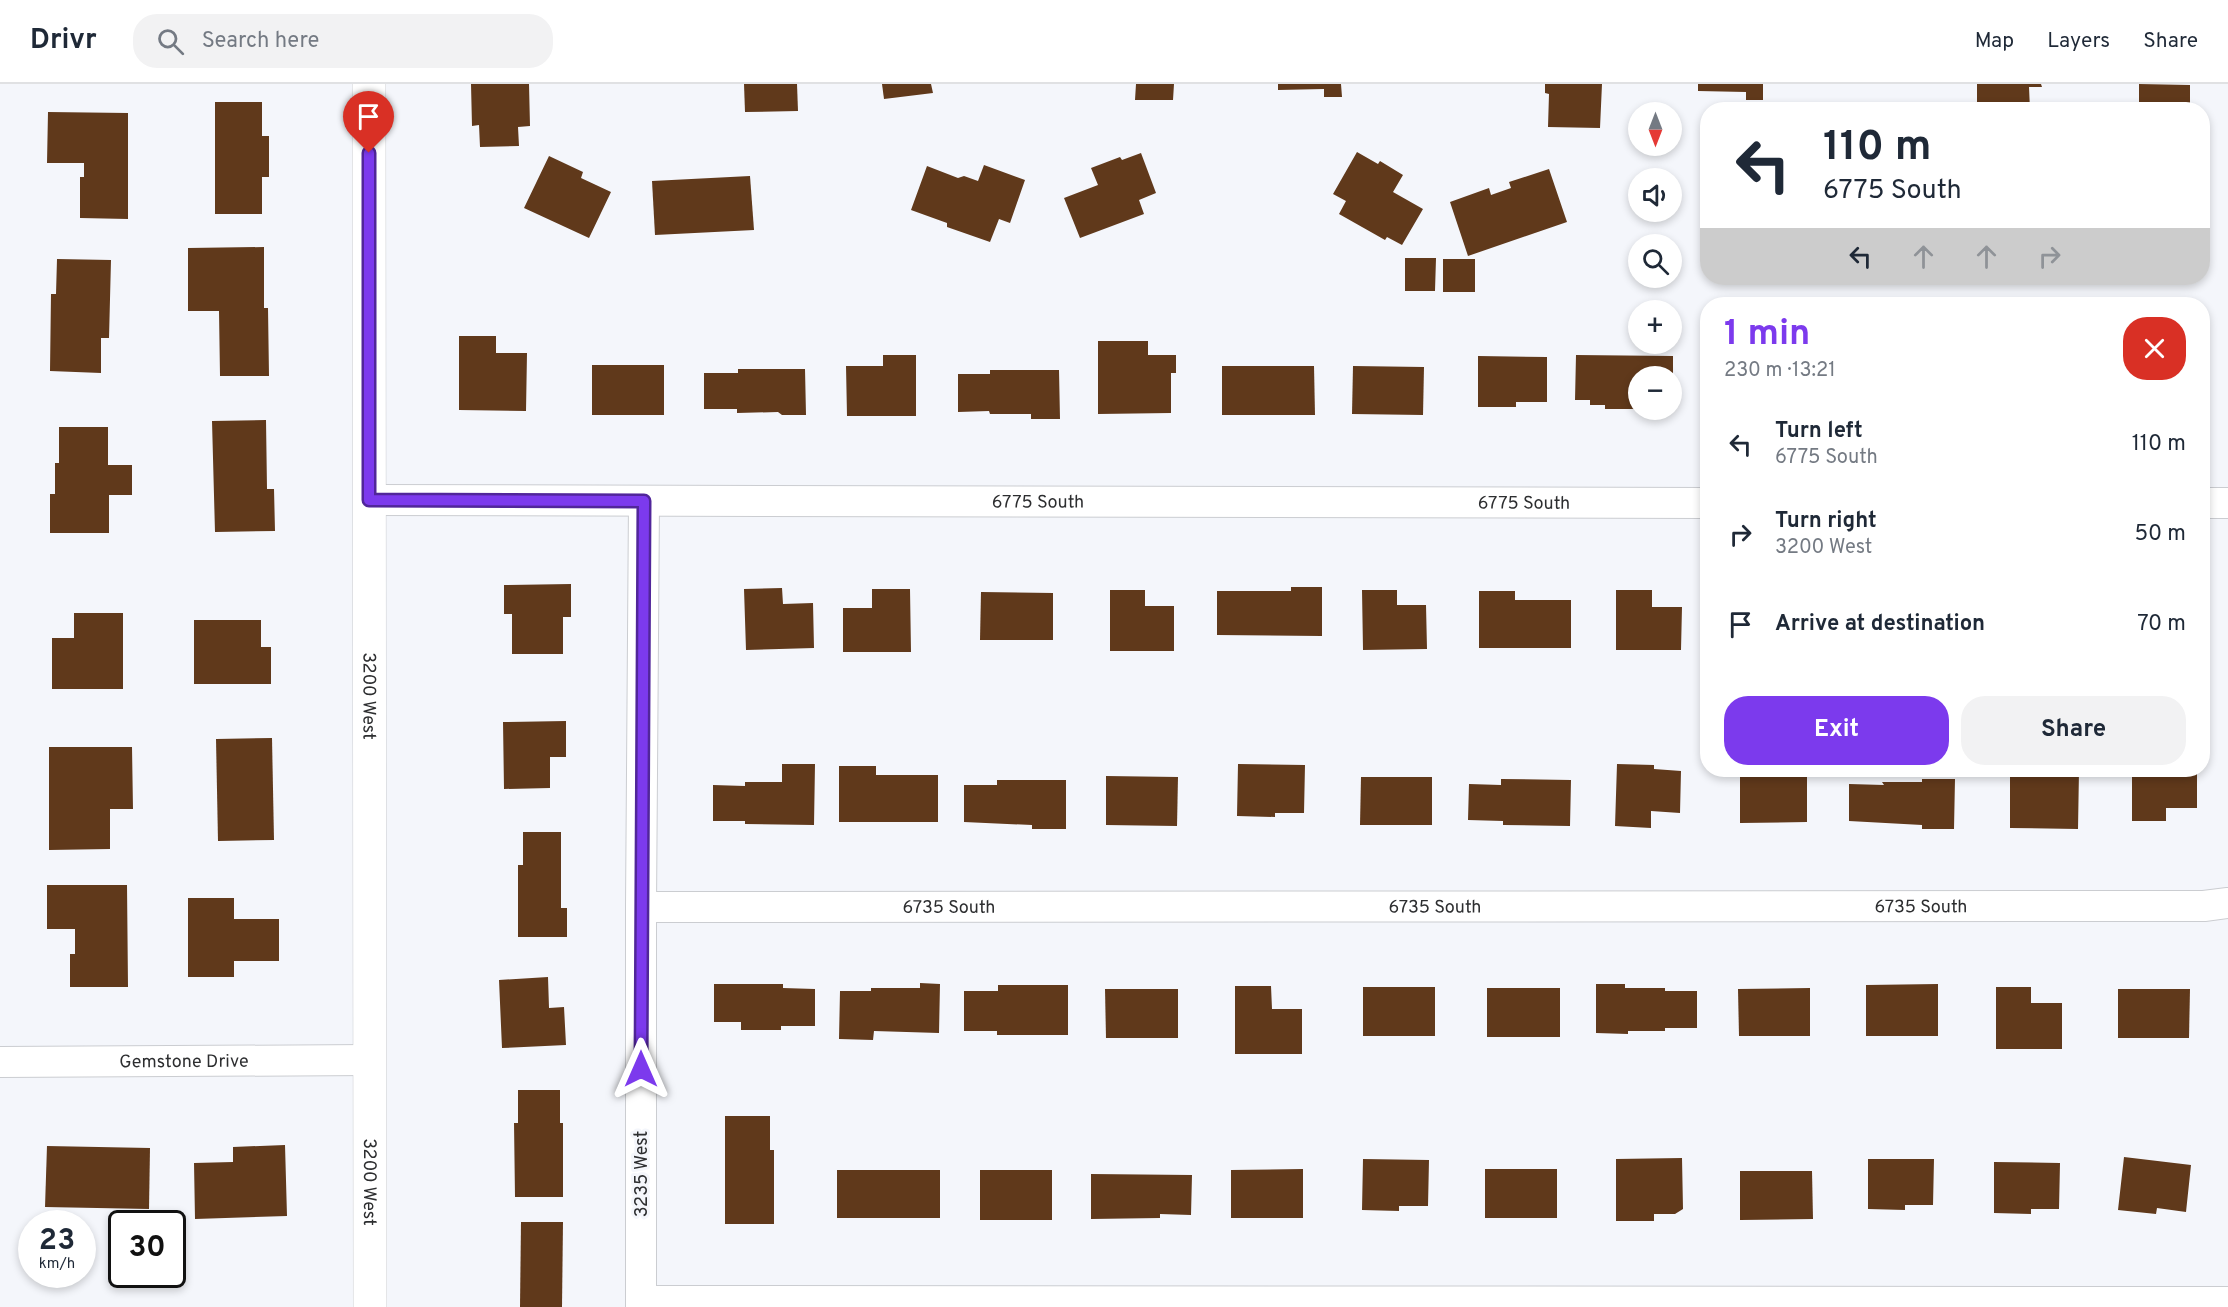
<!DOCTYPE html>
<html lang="en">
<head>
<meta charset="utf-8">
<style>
  body { margin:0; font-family:Overpass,sans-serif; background:#f2f2f3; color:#1f2937; height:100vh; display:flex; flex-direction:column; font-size:22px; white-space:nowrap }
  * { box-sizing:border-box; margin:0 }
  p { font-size:20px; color:#747a83 }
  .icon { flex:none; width:33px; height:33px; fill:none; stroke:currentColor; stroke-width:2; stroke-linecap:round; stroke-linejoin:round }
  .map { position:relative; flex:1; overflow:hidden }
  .drawer { position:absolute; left:1700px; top:213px; width:510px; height:480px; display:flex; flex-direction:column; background:#fff; border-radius:24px; box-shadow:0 3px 9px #0003 }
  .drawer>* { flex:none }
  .top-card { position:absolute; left:1700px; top:18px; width:510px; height:183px; border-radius:24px; box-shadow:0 3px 9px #0003; background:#fff; color:#1f2937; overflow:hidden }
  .needle { width:39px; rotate:180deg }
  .buttons { position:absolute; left:1628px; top:18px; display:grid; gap:12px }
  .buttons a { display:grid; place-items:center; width:54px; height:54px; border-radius:50%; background:#fff; box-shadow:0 3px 9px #0003; font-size:30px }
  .speed { position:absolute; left:18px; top:1126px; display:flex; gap:12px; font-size:30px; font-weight:700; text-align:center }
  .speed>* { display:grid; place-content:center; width:78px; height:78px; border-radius:50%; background:#fff; box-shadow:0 3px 9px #0003; line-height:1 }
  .speed small { font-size:15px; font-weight:400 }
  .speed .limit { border:3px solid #111; border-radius:9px; background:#fff; color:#111 }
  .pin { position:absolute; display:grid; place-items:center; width:51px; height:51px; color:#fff; margin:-62px -26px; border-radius:50% 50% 50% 0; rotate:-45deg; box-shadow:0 0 6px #0007 }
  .pin .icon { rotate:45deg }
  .me { position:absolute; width:66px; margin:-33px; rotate:0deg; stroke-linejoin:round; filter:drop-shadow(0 0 4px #0008) }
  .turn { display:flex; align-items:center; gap:21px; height:126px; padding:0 24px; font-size:27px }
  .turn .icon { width:78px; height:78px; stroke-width:2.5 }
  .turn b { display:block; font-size:42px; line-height:51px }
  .lanes { display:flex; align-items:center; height:57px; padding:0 24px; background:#0003; justify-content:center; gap:30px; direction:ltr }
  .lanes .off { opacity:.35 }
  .round { display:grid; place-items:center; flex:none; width:63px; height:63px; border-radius:24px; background:#f2f2f3 }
  .headline { display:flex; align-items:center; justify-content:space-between; height:102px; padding:0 24px }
  h1 { font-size:36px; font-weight:700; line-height:45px; color:#7c3aed }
  .button { display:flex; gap:12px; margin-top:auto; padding:12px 24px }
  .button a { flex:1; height:69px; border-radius:24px; background:#7c3aed; color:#fff; font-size:24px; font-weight:700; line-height:69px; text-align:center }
  .button a+a { background:#f2f2f3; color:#1f2937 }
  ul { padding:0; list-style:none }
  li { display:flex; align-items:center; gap:18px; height:90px; padding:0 24px }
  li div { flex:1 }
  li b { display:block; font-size:22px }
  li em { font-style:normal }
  header { display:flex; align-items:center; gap:36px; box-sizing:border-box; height:84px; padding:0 30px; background:#fff; border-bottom:2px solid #e0e1e3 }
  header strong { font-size:28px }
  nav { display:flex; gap:33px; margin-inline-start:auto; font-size:21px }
  .search { width:420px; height:54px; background:#f2f2f3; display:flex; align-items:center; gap:15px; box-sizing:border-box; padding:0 21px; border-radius:24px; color:#747a83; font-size:22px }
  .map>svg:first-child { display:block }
  .building { fill:#60391b }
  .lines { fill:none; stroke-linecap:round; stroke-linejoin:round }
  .street-casing { stroke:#cbcdd1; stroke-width:32 }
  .secondary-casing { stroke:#cbcdd1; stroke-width:34 }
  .street { stroke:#fff; stroke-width:30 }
  .secondary { stroke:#fff; stroke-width:33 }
  .route-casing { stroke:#51269a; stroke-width:15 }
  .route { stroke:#7c3aed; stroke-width:10 }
  .labels { text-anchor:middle; stroke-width:6; stroke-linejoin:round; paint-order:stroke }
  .street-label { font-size:18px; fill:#2d2e30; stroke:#f4f6fb }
</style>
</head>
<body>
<header>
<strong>Drivr</strong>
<div class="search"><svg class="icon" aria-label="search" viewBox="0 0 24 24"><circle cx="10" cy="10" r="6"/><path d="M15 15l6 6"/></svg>Search here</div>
<nav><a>Map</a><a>Layers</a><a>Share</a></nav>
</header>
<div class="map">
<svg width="2228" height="1223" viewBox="0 0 2228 1223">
  <rect width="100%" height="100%" fill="#f4f6fb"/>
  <g class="building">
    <path d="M471 0H529L530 42 518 43 519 62 480 63 479 41 472 42Z"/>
    <path d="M744 0H797L798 27 745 28Z"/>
    <path d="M882 0H931L933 9 884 15Z"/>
    <path d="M1136 0H1174L1173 16H1135Z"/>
    <path d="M1278 0H1341L1342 13H1324V5L1278 6Z"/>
    <path d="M1545 0H1602L1600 44 1548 43 1549 10 1545 9Z"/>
    <path d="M1698 0H1763V16H1746V8L1698 7Z"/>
    <path d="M1977 0H2041L2042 3H2029L2030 26H1977Z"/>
    <path d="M2139 0 2190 1V26H2139Z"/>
    <path d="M215 18H262V52H269V93H262V130H215Z"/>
    <path d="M48 28 128 29V135L80 134V93H84V79H47Z"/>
    <path d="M1357 68 1378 80 1380 77 1403 91 1393 108 1423 125 1402 161 1387 153 1385 156 1339 130 1346 117 1333 110Z"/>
    <path d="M1141 69 1156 109 1139 116 1144 130 1080 154 1064 114 1098 101 1091 84 1120 73 1122 76Z"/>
    <path d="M549 72 583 88 581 94 611 108 589 154 524 124Z"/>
    <path d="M984 81 1025 96 1010 139 999 135 990 158 947 143V139L911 126 927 82 958 94 964 92 978 97Z"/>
    <path d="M1549 85 1567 138 1468 172 1450 118 1489 104 1491 111 1511 104 1509 98Z"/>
    <path d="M750 92 754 146 655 151 652 97Z"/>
    <path d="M264 163V224H268L269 292H220L219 227H188V164Z"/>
    <path d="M1405 174H1436L1435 207H1405Z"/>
    <path d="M57 175 111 176 109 254H101V289L50 287 51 210H56Z"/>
    <rect x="1443" y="175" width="32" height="33"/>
    <path d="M2138 194H2192V195L2139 198Z"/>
    <path d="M459 252H496V269H527L526 327 459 326Z"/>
    <path d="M1098 257H1148V271H1176V289H1171V329L1098 330Z"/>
    <path d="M883 271H916V332H847L846 282H883Z"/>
    <path d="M1576 271 1673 272V292H1638V325H1605V321H1590V316H1575Z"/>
    <path d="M1478 272 1547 273V318H1516V323H1478Z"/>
    <rect x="592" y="281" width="72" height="50"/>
    <path d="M1222 282H1314L1315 331H1222Z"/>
    <path d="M1353 282 1424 283 1423 331 1352 330Z"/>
    <path d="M738 285H805L806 331H782L778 328 737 329V325H704V289H738Z"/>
    <path d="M990 286H1059L1060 335H1031V330H990L989 327 958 328V290H990Z"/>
    <path d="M2202 287H2209L2208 332H2202Z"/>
    <path d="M266 336 267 405H274L275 447 215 448 212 337Z"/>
    <path d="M59 343H108V381H132V411H109V449H50V410H55V379H59Z"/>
    <path d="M571 500V533H563V570H512V530H504V501Z"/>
    <path d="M1291 503H1322V552L1217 551V507H1291Z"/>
    <path d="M782 504 783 520 813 519 814 564 746 566 744 505Z"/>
    <path d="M872 505H910L911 568H843V524H872Z"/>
    <path d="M1110 506H1145V522H1174V567H1110Z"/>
    <path d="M1362 506H1397V521H1426L1427 565 1363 566Z"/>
    <path d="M1616 506H1652V523H1682L1681 566H1616Z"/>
    <path d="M1479 507H1515V516H1571V564H1479Z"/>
    <path d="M981 508 1053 509V556H980Z"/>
    <path d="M74 529H123V605H52V554H74Z"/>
    <path d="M194 536H261V563H271V600H194Z"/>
    <path d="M566 637V673H550V704L504 705 503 638Z"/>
    <path d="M272 654 274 756 218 757 216 655Z"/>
    <path d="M49 663H132L133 725H110V765L49 766Z"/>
    <path d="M782 680H815L814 741 745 740V737H713V701L745 702V698H782Z"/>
    <path d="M1238 680 1305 681 1304 729H1275V733L1237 732Z"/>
    <path d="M1617 680 1654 681V685L1681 687 1680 729 1651 727V744L1615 742Z"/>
    <path d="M839 682H876V691H938V738H839Z"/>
    <path d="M2045 686H2079L2078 745 2010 744V692H2045Z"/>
    <path d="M2132 686H2197V724H2166V737H2132Z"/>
    <path d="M1740 688H1807V738L1740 739Z"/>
    <path d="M1106 692 1178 693 1177 742 1106 741Z"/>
    <path d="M1361 693H1432V741H1360Z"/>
    <path d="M1501 695 1571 696 1570 742 1503 741V737L1468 736 1469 700 1501 701Z"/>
    <path d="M1922 695H1955L1954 745H1922V741L1849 737V700L1884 701 1882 698H1922Z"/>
    <path d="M997 696H1066V745H1032V741L964 738V701H997Z"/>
    <path d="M523 748H561V824H567V853H518V781H523Z"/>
    <path d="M47 801H127L128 903H70V870H75V845H47Z"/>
    <path d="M188 814H234V835H279V877H234V893H188Z"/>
    <path d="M548 893 549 924 564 923 566 961 502 964 499 896Z"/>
    <path d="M920 899 940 900 939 949 874 947 873 956 839 955 840 907H871V904H920Z"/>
    <path d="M714 900H783V904L815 905V942H781V946H741V938H714Z"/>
    <path d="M1596 900H1625V904H1665V907H1697V944H1665V947H1628V950L1596 949Z"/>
    <path d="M1938 900V952H1866V901Z"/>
    <path d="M998 901H1068V951H997V947H964V907H998Z"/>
    <path d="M1235 902H1271L1272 925H1302V970H1235Z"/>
    <rect x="1363" y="903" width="72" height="49"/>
    <path d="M1996 903H2031V919H2062V965H1996Z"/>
    <rect x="1487" y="904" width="73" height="49"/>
    <path d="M1810 904V952H1739L1738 905Z"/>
    <path d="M1105 905H1178V954H1106Z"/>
    <path d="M2118 905H2190L2189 954H2118Z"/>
    <path d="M518 1006H560V1039H563V1113H515L514 1039H518Z"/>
    <path d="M725 1032H770V1066H774V1140H725Z"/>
    <path d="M285 1061 287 1132 195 1135 194 1079 233 1078V1063Z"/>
    <path d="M47 1062 150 1064 149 1125 45 1123Z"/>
    <path d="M2124 1073 2191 1081 2186 1128 2157 1124 2156 1130 2118 1126Z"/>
    <path d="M1682 1074 1683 1125 1675 1130H1654V1137H1616V1075Z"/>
    <path d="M1363 1075 1429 1076 1428 1122H1399V1127L1362 1126Z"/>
    <path d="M1868 1075H1934L1933 1121H1905V1126L1868 1125Z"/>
    <path d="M1994 1078 2060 1079 2059 1125H2031V1130L1994 1129Z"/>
    <path d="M1303 1085V1134H1231V1086Z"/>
    <rect x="1485" y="1085" width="72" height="49"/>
    <rect x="837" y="1086" width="103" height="48"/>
    <rect x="980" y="1086" width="72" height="50"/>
    <path d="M1740 1087H1812L1813 1135 1740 1136Z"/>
    <path d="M1091 1090 1192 1091 1191 1131 1160 1130V1134L1091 1135Z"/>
    <path d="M521 1138H563L562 1223H520Z"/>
  </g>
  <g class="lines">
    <defs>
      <g id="street">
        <path id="s1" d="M369 416 1707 419"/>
        <path d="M2202 419H2228"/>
        <path id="s2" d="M641 823 2204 822 2228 819"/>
        <path id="s3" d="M0 978 370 976"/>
        <path d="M641 1217 2228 1218"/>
        <path d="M641 1223V823L644 417"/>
      </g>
      <g id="secondary">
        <path id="s4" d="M369 0 370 1223"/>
      </g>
    </defs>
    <use href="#street" class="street-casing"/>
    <use href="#secondary" class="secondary-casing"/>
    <use href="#street" class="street"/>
    <use href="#secondary" class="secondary"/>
  </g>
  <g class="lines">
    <defs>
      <path id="route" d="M369 69V416L644 417 641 985"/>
    </defs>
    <use href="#route" class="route-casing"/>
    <use href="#route" class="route"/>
  </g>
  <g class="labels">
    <g class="street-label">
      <text dy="6" stroke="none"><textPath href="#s1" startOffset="669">6775 South</textPath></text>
      <text dy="6" stroke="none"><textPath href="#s1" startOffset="1155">6775 South</textPath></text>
      <text dy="6" stroke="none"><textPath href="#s4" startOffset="612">3200 West</textPath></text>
      <text dy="6" stroke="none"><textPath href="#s2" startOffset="1280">6735 South</textPath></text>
      <text dy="6" stroke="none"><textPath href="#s2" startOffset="308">6735 South</textPath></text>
      <text dy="6" stroke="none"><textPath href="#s2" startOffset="794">6735 South</textPath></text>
      <text dy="6" stroke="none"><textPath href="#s3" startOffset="184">Gemstone Drive</textPath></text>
      <text transform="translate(641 1090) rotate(-90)" y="6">3235 West</text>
      <text dy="6" stroke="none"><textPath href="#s4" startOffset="1098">3200 West</textPath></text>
    </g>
  </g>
</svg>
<div class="buttons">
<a><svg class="needle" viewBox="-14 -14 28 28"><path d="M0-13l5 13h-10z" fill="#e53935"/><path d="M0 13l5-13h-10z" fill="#747a83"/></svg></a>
<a><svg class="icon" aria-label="sound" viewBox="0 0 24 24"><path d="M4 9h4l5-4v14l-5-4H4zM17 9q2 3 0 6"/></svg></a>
<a><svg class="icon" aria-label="search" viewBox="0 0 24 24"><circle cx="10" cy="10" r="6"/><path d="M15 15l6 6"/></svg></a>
<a>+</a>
<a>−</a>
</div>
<div class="speed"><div>23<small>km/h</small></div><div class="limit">30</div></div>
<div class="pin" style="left:369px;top:69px;background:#d93025"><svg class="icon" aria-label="arrive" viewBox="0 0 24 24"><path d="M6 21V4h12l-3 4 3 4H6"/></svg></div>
<svg class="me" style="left:641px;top:985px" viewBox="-20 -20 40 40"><path d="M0-17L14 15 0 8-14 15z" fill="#7c3aed" stroke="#fff" stroke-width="4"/></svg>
<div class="top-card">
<div class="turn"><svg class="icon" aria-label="left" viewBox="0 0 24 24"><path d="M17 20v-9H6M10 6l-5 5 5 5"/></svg><div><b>110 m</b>6775 South</div></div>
<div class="lanes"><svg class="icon" aria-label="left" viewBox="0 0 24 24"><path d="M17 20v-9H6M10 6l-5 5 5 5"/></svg><svg class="icon off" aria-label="ahead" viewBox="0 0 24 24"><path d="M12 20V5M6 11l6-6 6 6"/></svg><svg class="icon off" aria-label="ahead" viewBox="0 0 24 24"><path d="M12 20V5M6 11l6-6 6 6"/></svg><svg class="icon off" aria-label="right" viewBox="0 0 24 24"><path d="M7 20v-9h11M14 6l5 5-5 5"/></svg></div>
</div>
<section class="drawer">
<div class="headline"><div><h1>1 min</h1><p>230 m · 13:21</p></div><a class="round" style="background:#d93025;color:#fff"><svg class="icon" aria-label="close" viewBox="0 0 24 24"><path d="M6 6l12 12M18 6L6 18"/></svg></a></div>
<ul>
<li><svg class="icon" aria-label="left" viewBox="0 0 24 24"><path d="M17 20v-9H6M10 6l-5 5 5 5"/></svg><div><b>Turn left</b><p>6775 South</p></div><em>110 m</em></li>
<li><svg class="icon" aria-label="right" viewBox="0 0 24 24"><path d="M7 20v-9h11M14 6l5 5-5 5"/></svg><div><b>Turn right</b><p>3200 West</p></div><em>50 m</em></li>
<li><svg class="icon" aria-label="arrive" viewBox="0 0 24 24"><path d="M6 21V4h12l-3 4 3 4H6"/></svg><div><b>Arrive at destination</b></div><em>70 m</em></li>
</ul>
<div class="button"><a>Exit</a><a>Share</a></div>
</section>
</div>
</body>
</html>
